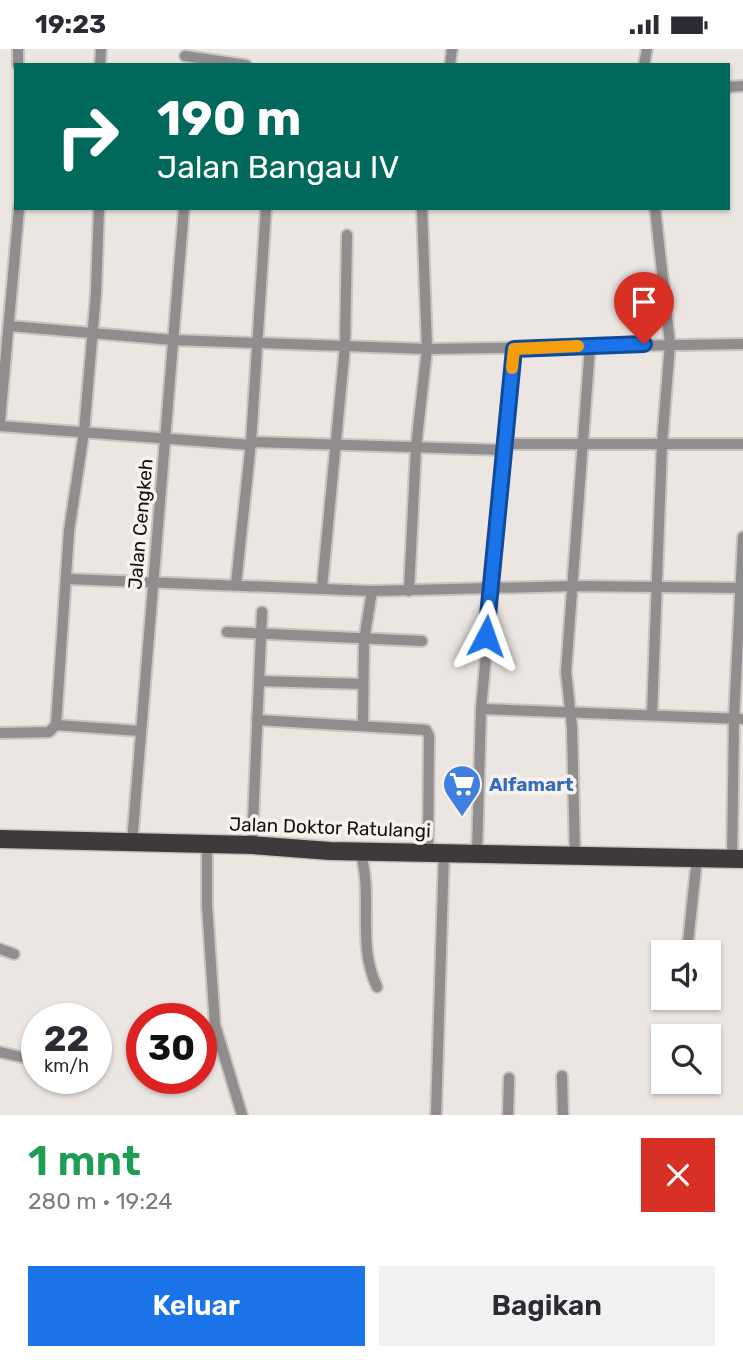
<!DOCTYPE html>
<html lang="id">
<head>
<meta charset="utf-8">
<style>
  body { margin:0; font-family:Rubik,sans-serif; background:#f2f2f3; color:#2b2b33; height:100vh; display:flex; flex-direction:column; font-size:26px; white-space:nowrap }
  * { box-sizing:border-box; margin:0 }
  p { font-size:23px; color:#7c7c81 }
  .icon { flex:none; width:38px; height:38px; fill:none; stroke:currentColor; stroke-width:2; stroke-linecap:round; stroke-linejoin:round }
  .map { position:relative; height:1066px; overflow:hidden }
  .sheet { display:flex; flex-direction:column; background:#fff; flex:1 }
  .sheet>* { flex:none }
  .hud { position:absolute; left:14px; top:14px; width:716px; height:147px; border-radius:0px; box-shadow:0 2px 5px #0004; background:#00695c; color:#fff; overflow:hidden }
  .controls { position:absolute; left:651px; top:891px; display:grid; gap:14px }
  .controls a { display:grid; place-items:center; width:70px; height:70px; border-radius:0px; background:#fff; box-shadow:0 2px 5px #0004; font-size:35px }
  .speed { position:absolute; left:21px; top:954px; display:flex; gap:14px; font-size:35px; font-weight:700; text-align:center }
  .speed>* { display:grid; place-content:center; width:91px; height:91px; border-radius:50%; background:#fff; box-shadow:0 2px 5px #0004; line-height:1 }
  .speed small { font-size:18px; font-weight:400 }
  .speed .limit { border:10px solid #d22; background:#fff; color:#111 }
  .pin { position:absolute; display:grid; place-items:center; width:60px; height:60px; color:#fff; margin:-72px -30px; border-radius:50% 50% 50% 0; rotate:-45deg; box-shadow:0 0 7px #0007 }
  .pin .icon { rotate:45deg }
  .me { position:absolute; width:77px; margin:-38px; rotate:4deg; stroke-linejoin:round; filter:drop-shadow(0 0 5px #0008) }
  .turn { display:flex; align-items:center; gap:24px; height:147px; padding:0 28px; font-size:32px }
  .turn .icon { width:91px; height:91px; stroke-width:2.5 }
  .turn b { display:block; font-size:49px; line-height:60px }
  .round { display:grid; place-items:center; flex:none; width:74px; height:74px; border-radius:0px; background:#f2f2f3 }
  .overview { display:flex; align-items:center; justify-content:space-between; height:119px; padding:0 28px }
  h1 { font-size:42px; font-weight:600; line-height:52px; color:#1e9e55 }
  .cta { display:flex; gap:14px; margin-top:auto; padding:14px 28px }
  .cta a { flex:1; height:80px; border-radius:0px; background:#1a73e8; color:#fff; font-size:28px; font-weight:600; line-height:80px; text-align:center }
  .cta a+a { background:#f2f2f3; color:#2b2b33 }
  .status { display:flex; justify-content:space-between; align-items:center; height:49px; padding:0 35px; background:#fff; direction:ltr }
  .status svg { height:19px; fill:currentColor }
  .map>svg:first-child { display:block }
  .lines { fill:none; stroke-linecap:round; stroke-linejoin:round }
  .minor-casing { stroke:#c9c4c0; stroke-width:14 }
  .trunk-casing { stroke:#c9c4c0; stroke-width:21 }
  .minor { stroke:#908d8e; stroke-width:10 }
  .trunk { stroke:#3e393a; stroke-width:18 }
  .route-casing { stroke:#114b97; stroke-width:18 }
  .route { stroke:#1a73e8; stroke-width:12 }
  .slow { stroke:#f59e0b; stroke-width:12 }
  .labels { text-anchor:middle; stroke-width:7; stroke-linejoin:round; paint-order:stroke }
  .street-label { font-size:19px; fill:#161413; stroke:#f9f3ef }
  .shop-label { font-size:19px; font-weight:bold; fill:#366cbe; stroke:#f9f3ef; text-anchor:start }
</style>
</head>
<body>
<div class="status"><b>19:23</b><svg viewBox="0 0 49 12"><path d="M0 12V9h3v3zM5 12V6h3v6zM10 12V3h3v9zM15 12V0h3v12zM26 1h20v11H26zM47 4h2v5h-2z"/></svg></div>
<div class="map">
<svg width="743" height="1066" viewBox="0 0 743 1066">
  <rect width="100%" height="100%" fill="#ebe6e1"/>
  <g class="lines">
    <defs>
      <g id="minor">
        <path d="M185 7 246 16"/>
        <path d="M18 16V0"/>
        <path d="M100 16 101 0"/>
        <path d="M450 16 452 0"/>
        <path d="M644 16 647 0"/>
        <path d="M728 38 743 37"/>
        <path d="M10 277 173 291 427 300 743 295"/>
        <path d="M0 372 19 159"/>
        <path d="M0 377 251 396"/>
        <path d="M251 393 503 401"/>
        <path d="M504 395H743"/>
        <path d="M68 530 372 542 575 537 743 539"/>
        <path d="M236 535 251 393 266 159"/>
        <path d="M322 539 345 297 347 186"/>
        <path d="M409 542 416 398 427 300 422 159"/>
        <path d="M227 583 422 592"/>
        <path d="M259 632 363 635"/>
        <path d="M481 660 743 670"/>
        <path d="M652 665 662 395 670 295 655 159"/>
        <path d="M257 671 426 681 429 687 428 802"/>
        <path d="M363 675 364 591 372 542"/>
        <path d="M56 676 140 682"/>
        <path d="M0 684 49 683 56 676 69 482 84 383 96 244 99 159"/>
        <path d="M132 794 184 159"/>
        <path d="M207 795V856L215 976 242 1066"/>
        <path d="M252 796 262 563"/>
        <path d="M360 802C374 848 356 894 377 938"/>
        <path d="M477 804 481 660 514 300"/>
        <path d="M575 807 572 678 566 623 590 297"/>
        <path d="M732 810 734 669 743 488"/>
        <path d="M0 900 14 905"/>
        <path d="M687 903 697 809"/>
        <path d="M0 1003 21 1008"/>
        <path d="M562 1027 563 1066"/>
        <path d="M436 1066 444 803"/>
        <path d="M508 1066 509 1029"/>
      </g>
      <path id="trunk" d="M0 790 252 796 330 802 743 810"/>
    </defs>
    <use href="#minor" class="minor-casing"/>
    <use href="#trunk" class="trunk-casing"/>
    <use href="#minor" class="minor"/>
    <use href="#trunk" class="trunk"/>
  </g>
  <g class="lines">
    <defs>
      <path id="route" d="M486 587 514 300 644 295"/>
    </defs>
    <use href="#route" class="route-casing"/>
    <use href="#route" class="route"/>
    <path class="slow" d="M512 319 514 300 578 297"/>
  </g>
  <defs>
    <symbol id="supermarket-pin" viewBox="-11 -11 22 30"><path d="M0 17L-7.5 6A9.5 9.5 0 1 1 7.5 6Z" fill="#3f7fe0" stroke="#f9f3ef"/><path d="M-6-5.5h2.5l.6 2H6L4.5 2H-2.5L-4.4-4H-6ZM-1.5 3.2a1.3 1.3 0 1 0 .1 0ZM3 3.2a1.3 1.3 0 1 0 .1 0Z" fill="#fff"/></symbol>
  </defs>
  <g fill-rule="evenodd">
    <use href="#supermarket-pin" x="440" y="713" width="44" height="60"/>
  </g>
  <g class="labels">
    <g class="street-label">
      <text transform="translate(140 475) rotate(-85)" y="7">Jalan Cengkeh</text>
      <text transform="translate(330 778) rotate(2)" y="7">Jalan Doktor Ratulangi</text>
    </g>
    <g class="shop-label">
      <text x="489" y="742">Alfamart</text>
    </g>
  </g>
</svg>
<div class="controls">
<a><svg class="icon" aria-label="sound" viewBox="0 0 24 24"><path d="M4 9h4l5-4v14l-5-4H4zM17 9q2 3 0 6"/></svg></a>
<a><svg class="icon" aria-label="search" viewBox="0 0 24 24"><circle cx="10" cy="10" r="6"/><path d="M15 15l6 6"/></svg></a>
</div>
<div class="speed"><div>22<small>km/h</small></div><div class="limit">30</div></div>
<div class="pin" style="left:644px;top:295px;background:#d93025"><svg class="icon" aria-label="arrive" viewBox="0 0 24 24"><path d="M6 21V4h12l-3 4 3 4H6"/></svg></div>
<svg class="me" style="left:486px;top:587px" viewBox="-20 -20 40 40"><path d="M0-17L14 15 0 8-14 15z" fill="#1a73e8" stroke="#fff" stroke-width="4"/></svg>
<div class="hud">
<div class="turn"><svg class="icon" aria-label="right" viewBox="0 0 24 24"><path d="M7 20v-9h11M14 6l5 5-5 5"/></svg><div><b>190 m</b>Jalan Bangau IV</div></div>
</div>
</div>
<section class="sheet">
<div class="overview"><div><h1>1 mnt</h1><p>280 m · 19:24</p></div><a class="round" style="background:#d93025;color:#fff"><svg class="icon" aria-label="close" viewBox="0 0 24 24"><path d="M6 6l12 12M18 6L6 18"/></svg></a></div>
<div class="cta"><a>Keluar</a><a>Bagikan</a></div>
</section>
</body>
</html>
